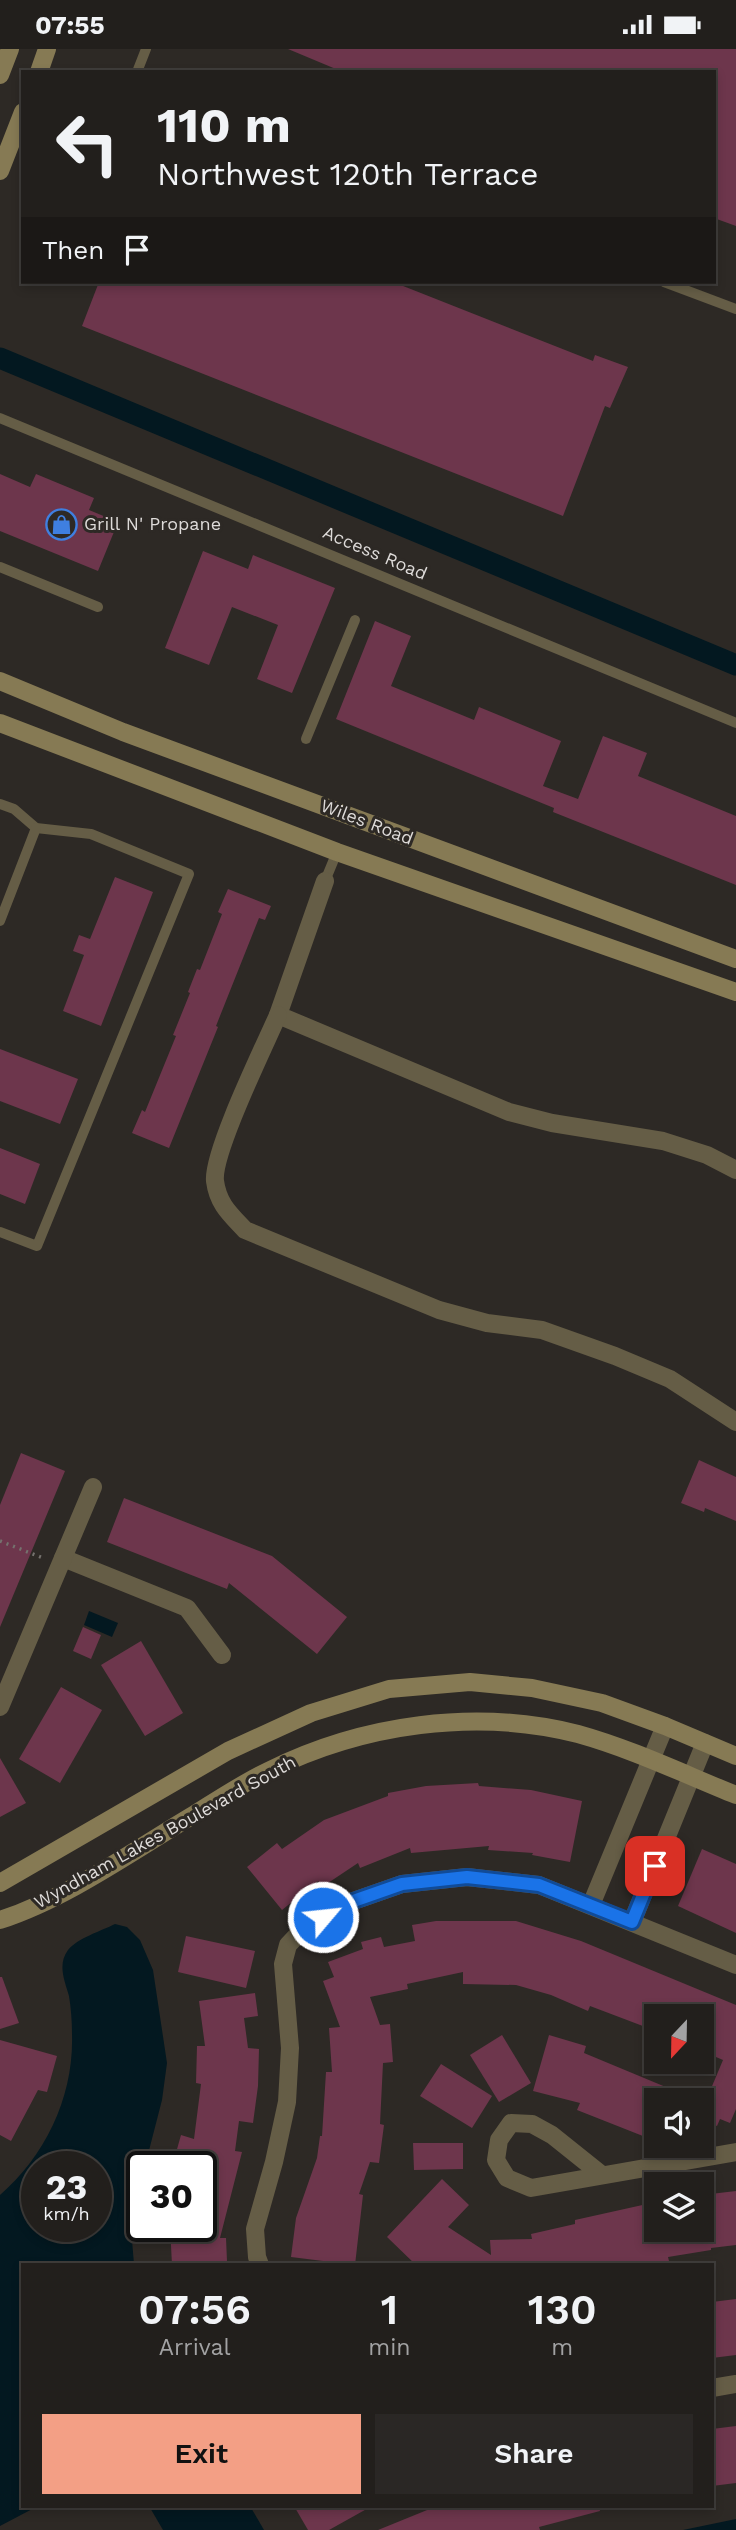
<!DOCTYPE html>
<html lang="en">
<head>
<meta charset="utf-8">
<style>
  body { margin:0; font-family:"Work Sans",sans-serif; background:#2a2725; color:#f1f3f6; height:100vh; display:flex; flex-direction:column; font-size:26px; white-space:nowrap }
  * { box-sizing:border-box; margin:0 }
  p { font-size:23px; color:#a2a2a3 }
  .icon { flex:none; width:38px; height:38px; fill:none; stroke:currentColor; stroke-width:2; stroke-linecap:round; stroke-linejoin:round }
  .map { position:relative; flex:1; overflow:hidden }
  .sheet { position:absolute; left:21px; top:2214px; width:693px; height:245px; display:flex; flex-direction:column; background:#221f1c; border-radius:0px; box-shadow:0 4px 10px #0003,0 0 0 2px #3f3d3b }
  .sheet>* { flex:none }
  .hud { position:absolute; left:21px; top:21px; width:695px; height:214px; border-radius:0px; box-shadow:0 4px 10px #0003,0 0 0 2px #3f3d3b; background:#221f1c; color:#f1f3f6; overflow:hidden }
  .needle { width:46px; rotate:202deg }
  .buttons { position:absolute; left:644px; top:1955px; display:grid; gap:14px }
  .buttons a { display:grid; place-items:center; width:70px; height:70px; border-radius:0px; background:#221f1c; box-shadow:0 4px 10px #0003,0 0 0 2px #3f3d3b; font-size:35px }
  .speed { position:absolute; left:21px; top:2102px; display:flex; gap:14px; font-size:35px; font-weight:700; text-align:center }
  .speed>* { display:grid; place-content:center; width:91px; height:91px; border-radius:50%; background:#221f1c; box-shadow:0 4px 10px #0003,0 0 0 2px #3f3d3b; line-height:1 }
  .speed small { font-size:18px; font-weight:400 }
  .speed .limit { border:4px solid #111; border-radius:10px; background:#fff; color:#111 }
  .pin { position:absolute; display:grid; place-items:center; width:60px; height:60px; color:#fff; margin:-30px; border-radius:14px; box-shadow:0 4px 10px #0006 }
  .me { position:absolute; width:77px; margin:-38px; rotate:62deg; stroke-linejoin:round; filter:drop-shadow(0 0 5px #0008) }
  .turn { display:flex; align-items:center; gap:24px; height:147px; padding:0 21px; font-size:32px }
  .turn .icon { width:91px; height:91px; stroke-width:2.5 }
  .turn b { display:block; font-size:49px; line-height:60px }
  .then { display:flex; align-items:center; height:66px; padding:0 21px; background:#0003; gap:14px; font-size:26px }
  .eta { display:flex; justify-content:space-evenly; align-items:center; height:119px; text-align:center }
  .eta b { font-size:42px; font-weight:600; line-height:49px }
  .button { display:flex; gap:14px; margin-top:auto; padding:14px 21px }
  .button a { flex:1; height:80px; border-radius:0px; background:#f39f85; color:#111; font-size:28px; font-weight:600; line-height:80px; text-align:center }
  .button a+a { background:#2a2725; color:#f1f3f6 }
  .status { display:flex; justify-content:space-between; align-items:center; height:49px; padding:0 35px; background:#221f1c; direction:ltr }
  .status svg { height:19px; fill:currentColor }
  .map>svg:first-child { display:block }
  .water { fill:#031820; fill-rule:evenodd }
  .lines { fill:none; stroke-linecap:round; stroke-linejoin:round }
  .canal { stroke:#031820; stroke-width:21 }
  .building { fill:#6d364c }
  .path { stroke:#75726e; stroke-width:3.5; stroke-dasharray:2 5; stroke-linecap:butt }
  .lane { stroke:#655d46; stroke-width:10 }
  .street { stroke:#655d46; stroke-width:18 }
  .secondary { stroke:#867a54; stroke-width:18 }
  .route-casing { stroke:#114b97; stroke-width:18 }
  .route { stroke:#1a73e8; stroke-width:12 }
  .labels { text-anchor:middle; stroke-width:6; stroke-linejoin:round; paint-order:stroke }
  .poi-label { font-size:18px; fill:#dedbd9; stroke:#2d2925; text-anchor:start }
  .street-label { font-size:18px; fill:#dedbd9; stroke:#2d2925 }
</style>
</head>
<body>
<div class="status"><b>07:55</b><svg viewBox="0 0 49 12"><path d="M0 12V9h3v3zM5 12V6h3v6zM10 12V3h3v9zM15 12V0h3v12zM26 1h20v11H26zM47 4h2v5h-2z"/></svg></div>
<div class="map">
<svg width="736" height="2481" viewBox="0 0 736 2481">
  <rect width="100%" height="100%" fill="#2d2925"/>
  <g class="water">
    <path d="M89 1562 118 1574 112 1588 84 1576Z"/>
    <path d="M115 1875 127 1878 140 1891 153 1921 167 2014 162 2051 145 2117 142 2118 132 2191 134 2215 23 2216V2457H38L0 2477V2146C46 2106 74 2047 72 1985 72 1973 71 1959 69 1947 65 1932 57 1916 68 1901 78 1889 101 1882 115 1875ZM37 2118H96V2177H37Z"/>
    <path d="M149 2457H250L264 2481H163Z"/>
    <path d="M736 2470V2481H683Z"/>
  </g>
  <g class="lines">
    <path class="canal" d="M0 309 736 616"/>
  </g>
  <g class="building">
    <path d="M288 0H736V177L714 169V23H343Z"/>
    <path d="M99 233H393L593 312 595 306 628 318 610 359 605 357 563 467 82 277Z"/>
    <path d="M0 425 30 438 36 425 94 449 89 461 118 473 98 522 0 482Z"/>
    <path d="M203 502 248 520 253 506 335 539 292 644 257 630 278 576 232 558 209 616 165 599Z"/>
    <path d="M375 572 411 587 391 637 474 671 479 658 561 692 543 737 578 750 603 687 647 704 638 727 736 767V836L553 763 554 759 336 670Z"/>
    <path d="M115 828 153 843 101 977 63 962 84 906 73 902 79 886 90 890Z"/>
    <path d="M228 840 271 857 265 871 259 869 216 977 218 978 169 1099 132 1084 142 1061 145 1063 176 987 173 986 190 944 188 943 197 920 200 921 222 865 218 863Z"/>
    <path d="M0 1000 78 1030 60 1075 0 1052Z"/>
    <path d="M0 1099 40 1115 25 1155 0 1145Z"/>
    <path d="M21 1404 65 1422 0 1578V1456Z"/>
    <path d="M699 1411 736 1428V1472L705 1459 704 1463 681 1454Z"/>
    <path d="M124 1449 272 1507 347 1568 317 1605 229 1534 227 1540 107 1493Z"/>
    <path d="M83 1578 101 1586 91 1610 73 1602Z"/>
    <path d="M141 1592 183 1664 145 1687 101 1616Z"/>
    <path d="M61 1638 102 1661 60 1734 19 1710Z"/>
    <path d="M0 1709 26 1754 0 1768Z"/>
    <path d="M478 1734 479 1737 531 1741 582 1752 570 1813 532 1806 533 1804 488 1801 489 1797 411 1804 410 1799 360 1819 358 1814 322 1838 318 1832 282 1861 247 1818 277 1794 282 1800 324 1771 388 1747V1744L426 1737Z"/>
    <path d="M702 1800 736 1815V1884L678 1857Z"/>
    <path d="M436 1872H516L581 1892 736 1956V2060L730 2074 720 2070 717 2077 702 2071V2039L710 2042 723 2011 702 2002V1967H656V1982L590 1957 588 1962 551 1946 516 1936 463 1935V1923L407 1935 408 1940 370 1948 380 1976 390 1975 393 2013 383 2014 380 2075 384 2076 379 2114 370 2113 359 2145 363 2146 355 2216 291 2208 296 2169 317 2109 320 2087H322L326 2023H332L329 1979 340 1978 323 1932 334 1928 328 1913 363 1900 361 1893 381 1888 384 1898 415 1892 412 1876Z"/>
    <path d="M186 1887 255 1902 246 1939 178 1923Z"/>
    <path d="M0 1928H2L19 1974 0 1980Z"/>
    <path d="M255 1944 258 1967 244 1969 248 1999 259 2000 258 2037 253 2074 239 2072 235 2102 242 2103 220 2189H226L227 2212 203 2213V2216H172L170 2177H201V2118H172L181 2086 194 2090 201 2035 196 2034 197 1997H205L199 1952Z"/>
    <path d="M502 1986 531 2034 499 2053 470 2006Z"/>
    <path d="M549 1986 586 1997 584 2004 697 2051H656V2083L653 2091 577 2061 580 2054 533 2042Z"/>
    <path d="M0 1991 57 2007 47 2043 38 2041 11 2092 0 2086Z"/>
    <path d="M441 2015 492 2047 472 2079 420 2047Z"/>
    <path d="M413 2094H463V2120L414 2121Z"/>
    <path d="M442 2130 469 2156 448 2178 491 2206 490 2191 532 2190 531 2185 575 2175V2171L656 2153V2180H702V2146L736 2142V2196L711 2199V2201L668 2208 670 2216H416L387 2188Z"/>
    <path d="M736 2250V2306L712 2309V2253Z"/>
    <path d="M736 2377V2434L712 2437V2380Z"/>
    <path d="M294 2457H372L329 2481H308Z"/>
    <path d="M437 2457H599L600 2462 539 2478 540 2481H378Z"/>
  </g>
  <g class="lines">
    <path class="path" d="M0 1492 43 1509"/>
    <g class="lane">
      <path d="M137 23 146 0"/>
      <path d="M664 233 736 260"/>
      <path d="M0 369 736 674"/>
      <path d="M0 518 98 558"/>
      <path d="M306 690 355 571"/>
      <path d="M0 755 14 760 36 779 91 785 189 825 37 1197 0 1183"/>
      <path d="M325 832 337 803"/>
      <path d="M0 872 36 779"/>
    </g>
    <g class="street">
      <path d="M325 832 278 966 509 1063 552 1074 663 1092 707 1106 736 1121"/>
      <path d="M278 966C264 998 212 1104 215 1132 218 1155 230 1165 245 1181L439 1261 487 1274 542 1281 615 1307 670 1330 736 1373"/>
      <path d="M63 1509 187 1559 222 1606"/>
      <path d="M0 1658 93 1438"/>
      <path d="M591 1856 665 1677"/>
      <path d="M632 1873 705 1694"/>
      <path d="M602 2126 552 2086 532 2075 511 2074 499 2091 496 2111 507 2129 531 2139 736 2103"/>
      <path d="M260 2216 257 2208 255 2180 274 2113 287 2053 290 1999 283 1915 288 1896 303 1880 342 1856 402 1835 467 1828 539 1836 736 1916"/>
      <path d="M712 2339 736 2335"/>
    </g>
    <g class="secondary">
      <path d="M39 23 47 0"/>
      <path d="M0 26 10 0"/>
      <path d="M0 122 23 63"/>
      <path d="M0 632 123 683 736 910"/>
      <path d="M0 674 337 803 736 943"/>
      <path d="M0 1834 228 1702 311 1664 389 1640 470 1633 532 1639 602 1654 665 1677 736 1707"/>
      <path d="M0 1871C68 1849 134 1801 195 1765 219 1750 243 1734 268 1722 362 1675 476 1659 578 1685 632 1700 684 1725 736 1746"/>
    </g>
  </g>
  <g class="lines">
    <defs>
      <path id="route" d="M323 1868 342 1856 402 1835 467 1828 539 1836 632 1873 655 1817"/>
    </defs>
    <use href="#route" class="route-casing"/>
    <use href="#route" class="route"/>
  </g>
  <defs>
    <symbol id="shop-ring" viewBox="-11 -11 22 22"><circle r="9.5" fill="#2d2925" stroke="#3f7fe0" stroke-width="1.5"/><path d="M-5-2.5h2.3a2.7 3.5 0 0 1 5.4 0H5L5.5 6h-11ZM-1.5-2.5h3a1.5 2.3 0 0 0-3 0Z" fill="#3f7fe0"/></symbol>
  </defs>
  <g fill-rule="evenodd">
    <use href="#shop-ring" x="44" y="458" width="35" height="35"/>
  </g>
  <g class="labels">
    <g class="poi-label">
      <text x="84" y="481">Grill N' Propane</text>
    </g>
    <g class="street-label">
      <text transform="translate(375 504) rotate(23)" y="6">Access Road</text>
      <text transform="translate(367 773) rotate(21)" y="6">Wiles Road</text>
      <text transform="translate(165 1783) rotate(-29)" y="6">Wyndham Lakes Boulevard South</text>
    </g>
  </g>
</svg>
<div class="buttons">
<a><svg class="needle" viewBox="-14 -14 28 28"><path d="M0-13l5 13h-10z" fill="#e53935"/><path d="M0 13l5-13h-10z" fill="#a2a2a3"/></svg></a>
<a><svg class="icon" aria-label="sound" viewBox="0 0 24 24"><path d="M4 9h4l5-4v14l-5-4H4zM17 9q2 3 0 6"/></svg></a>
<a><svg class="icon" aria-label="layers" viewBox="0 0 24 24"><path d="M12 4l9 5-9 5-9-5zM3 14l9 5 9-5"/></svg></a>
</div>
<div class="speed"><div>23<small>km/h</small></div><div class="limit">30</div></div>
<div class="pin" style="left:655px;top:1817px;background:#d93025"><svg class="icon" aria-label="arrive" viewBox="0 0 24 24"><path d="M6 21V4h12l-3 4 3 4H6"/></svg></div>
<svg class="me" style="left:323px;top:1868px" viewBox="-20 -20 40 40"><circle r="17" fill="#1a73e8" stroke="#fff" stroke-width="3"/><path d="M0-11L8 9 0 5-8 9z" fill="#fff"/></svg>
<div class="hud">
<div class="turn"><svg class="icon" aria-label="left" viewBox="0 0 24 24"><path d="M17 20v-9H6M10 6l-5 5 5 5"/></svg><div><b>110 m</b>Northwest 120th Terrace</div></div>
<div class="then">Then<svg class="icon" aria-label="arrive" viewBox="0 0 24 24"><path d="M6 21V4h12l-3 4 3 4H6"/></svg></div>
</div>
<section class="sheet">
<div class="eta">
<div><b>07:56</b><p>Arrival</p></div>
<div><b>1</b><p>min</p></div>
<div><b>130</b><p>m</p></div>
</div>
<div class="button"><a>Exit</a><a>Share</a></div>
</section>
</div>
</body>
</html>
